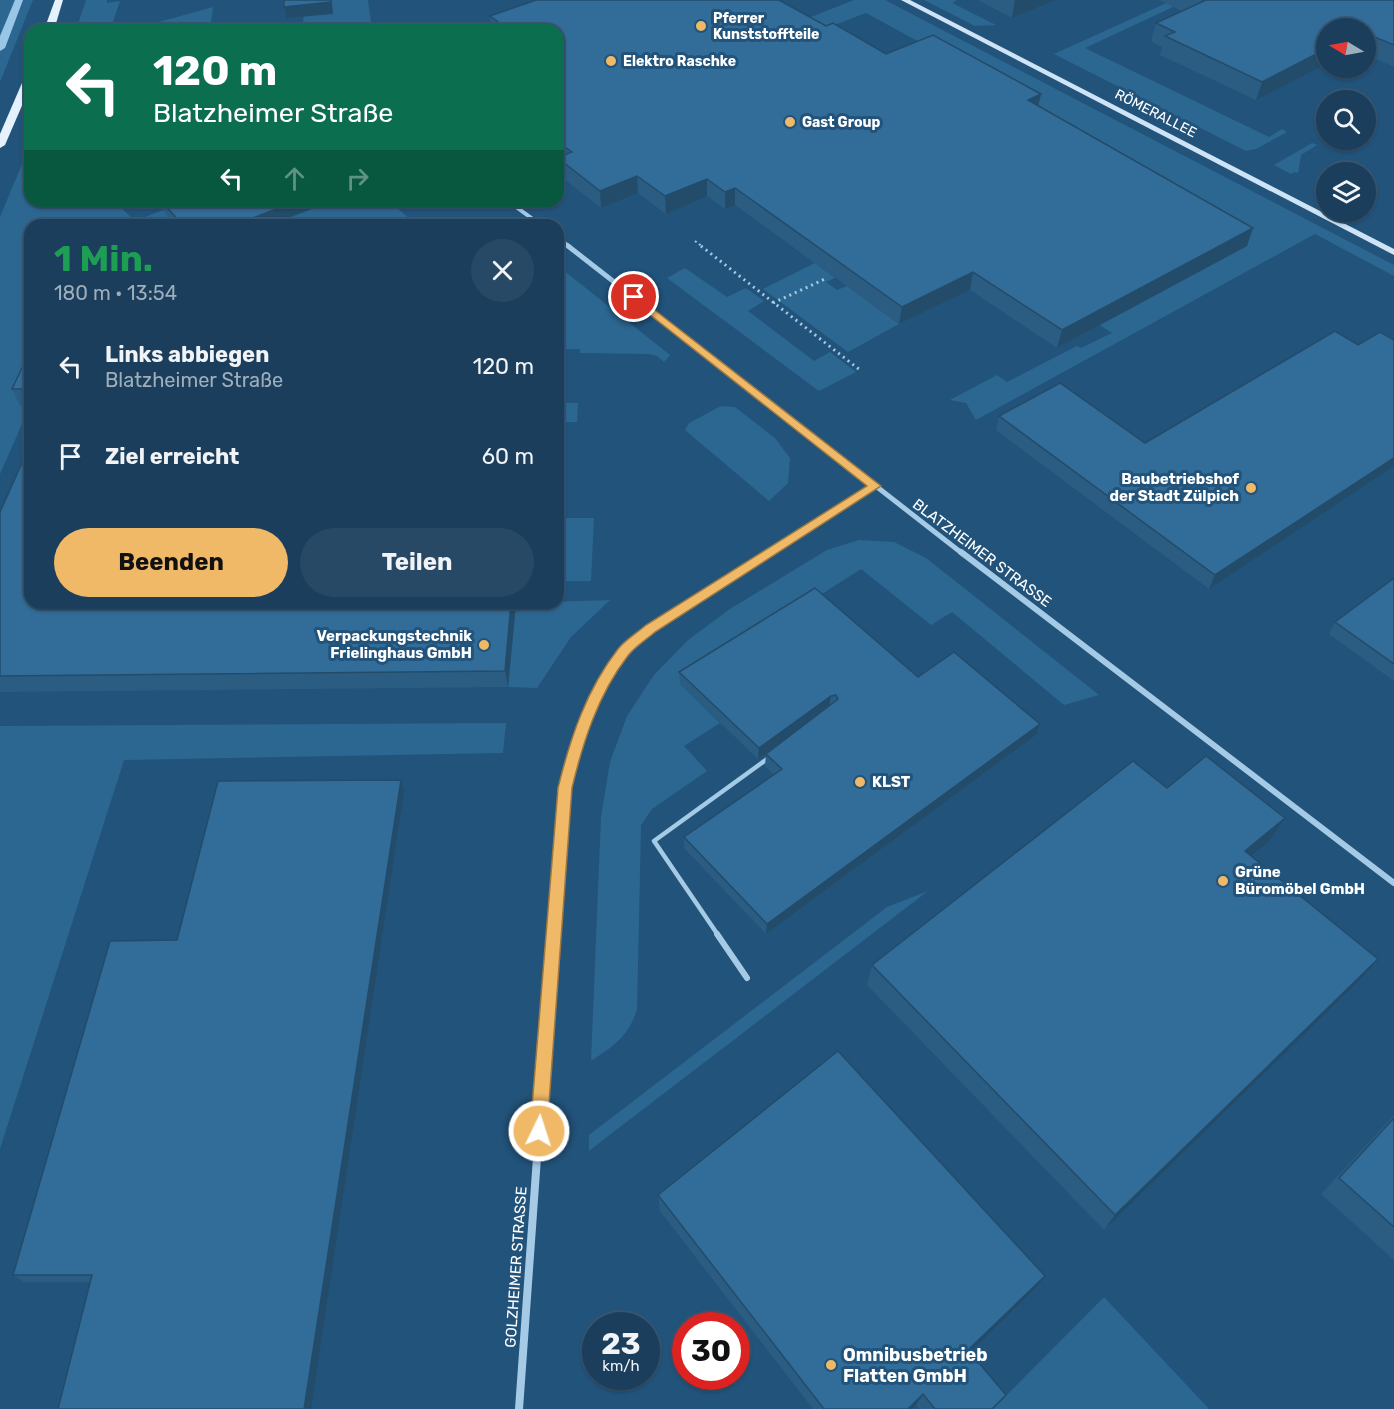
<!DOCTYPE html>
<html lang="de">
<head>
<meta charset="utf-8">
<style>
  body { margin:0; font-family:Rubik,sans-serif; background:#274965; color:#f1f3f6; height:100vh; display:flex; flex-direction:column; font-size:22px; white-space:nowrap }
  * { box-sizing:border-box; margin:0 }
  p { font-size:20px; color:#9faebb }
  .icon { flex:none; width:33px; height:33px; fill:none; stroke:currentColor; stroke-width:2; stroke-linecap:round; stroke-linejoin:round }
  .map { position:relative; flex:1; overflow:hidden }
  .drawer { position:absolute; left:24px; top:219px; width:540px; height:390px; display:flex; flex-direction:column; background:#1a3e5c; border-radius:18px; box-shadow:0 2px 4px #0004,0 0 0 2px #385772 }
  .drawer>* { flex:none }
  .hud { position:absolute; left:24px; top:24px; width:540px; height:183px; border-radius:18px; box-shadow:0 2px 4px #0004,0 0 0 2px #385772; background:#0b6e4f; color:#fff; overflow:hidden }
  .needle { width:39px; rotate:280deg }
  .buttons { position:absolute; left:1316px; top:18px; display:grid; gap:12px }
  .buttons a { display:grid; place-items:center; width:60px; height:60px; border-radius:50%; background:#1a3e5c; box-shadow:0 2px 4px #0004,0 0 0 2px #385772; font-size:30px }
  .speed { position:absolute; left:582px; top:1312px; display:flex; gap:12px; font-size:30px; font-weight:700; text-align:center }
  .speed>* { display:grid; place-content:center; width:78px; height:78px; border-radius:50%; background:#1a3e5c; box-shadow:0 2px 4px #0004,0 0 0 2px #385772; line-height:1 }
  .speed small { font-size:15px; font-weight:400 }
  .speed .limit { border:9px solid #d22; background:#fff; color:#111 }
  .pin { position:absolute; display:grid; place-items:center; width:51px; height:51px; color:#fff; margin:-26px; border:3px solid #fff; border-radius:50%; box-shadow:0 2px 6px #0007 }
  .me { position:absolute; width:66px; margin:-33px; rotate:4deg; stroke-linejoin:round; filter:drop-shadow(0 0 4px #0008) }
  .turn { display:flex; align-items:center; gap:21px; height:126px; padding:0 30px; font-size:27px }
  .turn .icon { width:78px; height:78px; stroke-width:2.5 }
  .turn b { display:block; font-size:42px; line-height:51px }
  .lanes { display:flex; align-items:center; height:57px; padding:0 30px; background:#0003; justify-content:center; gap:30px; direction:ltr }
  .lanes .off { opacity:.35 }
  .round { display:grid; place-items:center; flex:none; width:63px; height:63px; border-radius:32px; background:#274965 }
  .headline { display:flex; align-items:center; justify-content:space-between; height:102px; padding:0 30px }
  h1 { font-size:36px; font-weight:700; line-height:45px; color:#1e9e55 }
  .cta { display:flex; gap:12px; margin-top:auto; padding:12px 30px }
  .cta a { flex:1; height:69px; border-radius:36px; background:#f0b967; color:#111; font-size:24px; font-weight:700; line-height:69px; text-align:center }
  .cta a+a { background:#274965; color:#f1f3f6 }
  ul { padding:0; list-style:none }
  li { display:flex; align-items:center; gap:18px; height:90px; padding:0 30px }
  li div { flex:1 }
  li b { display:block; font-size:22px }
  li em { font-style:normal }
  .map>svg:first-child { display:block }
  .green { fill:#2c6792 }
  .lines { fill:none; stroke-linecap:round; stroke-linejoin:round }
  .stream { fill:#99c6e6; fill-rule:evenodd }
  .path-far1 { stroke:#a5cae5; stroke-width:2; stroke-dasharray:2 3; stroke-linecap:butt }
  .path { stroke:#a5cae5; stroke-width:3; stroke-dasharray:2 4; stroke-linecap:butt }
  .lane-far1 { stroke:#a5cae5; stroke-width:4.5 }
  .lane { stroke:#a5cae5; stroke-width:6 }
  .street-far3 { stroke:#a5cae5; stroke-width:4 }
  .street-far2 { stroke:#a5cae5; stroke-width:5 }
  .street-far1 { stroke:#a5cae5; stroke-width:6 }
  .street { stroke:#a5cae5; stroke-width:8 }
  .secondary { fill:#cee3f5; fill-rule:evenodd }
  .primary { fill:#e5f1fd; fill-rule:evenodd }
  .wall { fill:#2b5d83 }
  .shaded-wall { fill:#234c6a }
  .building { fill:#326c98; stroke:#234c6a; stroke-width:1.5 }
  .route { fill:#f0b967; stroke:#9c7843; stroke-width:1.5 }
  .poi-dot { fill:#f0b967; stroke:#22537b; stroke-width:2 }
  .labels { text-anchor:middle; stroke-width:6; stroke-linejoin:round; paint-order:stroke }
  .far-poi-label { font-size:14px; font-weight:bold; fill:#fff; stroke:#22537b; text-anchor:start }
  .far-street-label { font-size:14px; fill:#fff; stroke:#22537b }
  .poi-label { font-size:15px; font-weight:bold; fill:#fff; stroke:#22537b; text-anchor:end }
  .street-label { font-size:15px; fill:#fff; stroke:#22537b }
  .near-poi-label { font-size:18px; font-weight:bold; fill:#fff; stroke:#22537b; text-anchor:start }
</style>
</head>
<body>
<div class="map">
<svg width="1394" height="1409" viewBox="0 0 1394 1409">
  <rect width="100%" height="100%" fill="#22537b"/>
  <g class="green">
    <path d="M0 0H33L0 82Z"/>
    <path d="M86 0H107V3L120 1 110 30H76Z"/>
    <path d="M332 0H368L372 30H290L287 27 303 25 304 13 333 14Z"/>
    <path d="M854 0H885L1394 265V276L1315 234 976 420 966 403 950 400 997 375 1007 382 1077 346 1081 348 1112 333 1095 322 1103 317 1109 320 1246 246 934 50 866 13 581 121 558 117Z"/>
    <path d="M924 0H957L952 3 996 25 975 26Z"/>
    <path d="M1173 0H1188L1085 48 1269 137 1282 129 1287 132 1256 149 1246 151 1054 54Z"/>
    <path d="M213 7 210 30H130Z"/>
    <path d="M1312 143 1317 145 1301 155 1298 173 1294 172 1291 174 1274 165Z"/>
    <path d="M30 145V201H114L135 221 183 202 196 225H30V384L20 405 30 406 0 474V217Z"/>
    <path d="M325 201H389L417 225H270L326 203Z"/>
    <path d="M815 263 835 278 826 282 837 290 847 286 899 324 848 352 763 289Z"/>
    <path d="M558 266 670 355 664 362 657 356 649 354 580 353V349H562L560 364H558Z"/>
    <path d="M685 268 727 297 746 288 764 301 748 311 814 361 830 352 856 372 819 391 667 278Z"/>
    <path d="M558 403H578L577 422H558Z"/>
    <path d="M721 406 735 407 775 438 790 458 788 483 769 501 685 430 689 423Z"/>
    <path d="M558 518H594L591 581H558Z"/>
    <path d="M859 540 894 542 926 558 1099 695 1064 705 952 612 931 625 861 569 680 684 720 723 684 746 707 771 652 809 641 825 637 1009C629 1036 614 1046 591 1061L601 817 610 762 627 716 654 675 688 640 730 609 827 550Z"/>
    <path d="M610 600 571 637 537 688 508 687 516 603Z"/>
    <path d="M506 723 503 753 124 760 0 1149V726Z"/>
    <path d="M928 891 603 1140 589 1151V1135L887 907Z"/>
    <path d="M1104 1297 1209 1409H993Z"/>
  </g>
  <g class="lines">
    <path class="stream" d="M15 0H23L5 48 0 51V36Z"/>
    <path class="path-far1" d="M695 241 703 247"/>
    <g class="path">
      <path d="M701 246 860 370"/>
      <path d="M773 303 827 278"/>
    </g>
    <path class="lane-far1" d="M718 935 654 841 770 757"/>
    <path class="lane" d="M717 934 747 978"/>
    <g class="street-far3">
      <path d="M508 201 541 225"/>
      <path d="M558 238 570 247"/>
    </g>
    <g class="street-far2">
      <path d="M568 246 963 554"/>
      <path d="M766 554 875 486"/>
    </g>
    <g class="street-far1">
      <path d="M961 552 1394 883"/>
      <path d="M553 935C561 829 558 724 635 641L768 552"/>
    </g>
    <path class="street" d="M519 1409 553 934"/>
    <path class="secondary" d="M901 0H910L1394 249V255Z"/>
    <g class="primary">
      <path d="M55 0H63L54 30H44Z"/>
      <path d="M30 73V87L5 145 0 148V134L25 76Z"/>
    </g>
  </g>
  <g class="wall">
    <path d="M978 0H1056L1012 18Z"/>
    <path d="M1159 0H1394V67L1365 54V28L1256 100 1160 55 1162 47 1151 41 1156 23 1182 11Z"/>
    <path d="M490 16 826 26 886 54 1041 94 1038 106 1253 228 1247 246 1057 348 970 290 899 324 735 205 725 209 707 196 666 214 638 193 601 208 559 175 558 30H491Z"/>
    <path d="M154 201H327V203L270 225H176Z"/>
    <path d="M1335 331 1209 589 996 430 999 416 1145 443Z"/>
    <path d="M30 351V406H20L12 389Z"/>
    <path d="M0 512 516 603 508 687 0 692Z"/>
    <path d="M1394 578V681L1329 634 1335 622Z"/>
    <path d="M679 672 918 677 1036 735 766 934 684 848V837L774 775 765 766 766 754 776 746 758 759 680 684Z"/>
    <path d="M404 791 90 1282H24L13 1275 177 940Z"/>
    <path d="M1271 839 1251 856 1378 959 1361 979 1104 1230 867 985 872 965Z"/>
    <path d="M1394 1115V1260L1321 1194Z"/>
    <path d="M658 1195 1045 1276 1035 1289 970 1352 1006 1395 993 1409H920L916 1405 912 1409H813L660 1211Z"/>
  </g>
  <g class="shaded-wall">
    <path d="M331 0 333 14 287 18 284 7Z"/>
    <path d="M1015 0H1056L1012 18Z"/>
    <path d="M1326 49V64L1256 100 1262 82Z"/>
    <path d="M1041 94 1037 111 1028 100Z"/>
    <path d="M637 176 638 193 601 208 600 191Z"/>
    <path d="M707 179V196L666 214 665 196Z"/>
    <path d="M735 188V205L725 209V192Z"/>
    <path d="M297 201H327V203L270 225H235Z"/>
    <path d="M1253 228 1247 246 1057 348 1062 330Z"/>
    <path d="M973 272 970 290 899 324 902 307Z"/>
    <path d="M1394 458V466L1209 589 1215 575Z"/>
    <path d="M511 603H516L508 687 505 671Z"/>
    <path d="M831 696 829 707 758 759 759 748Z"/>
    <path d="M1040 724 1036 735 766 934 767 924Z"/>
    <path d="M401 780 404 791 311 1409H304Z"/>
    <path d="M1285 818 1271 839 1232 873 1245 851Z"/>
    <path d="M1378 959 1361 979 1104 1230 1115 1215Z"/>
    <path d="M1045 1276 1035 1289 960 1362 968 1350Z"/>
    <path d="M923 1394 916 1405 912 1409H908Z"/>
  </g>
  <g class="building">
    <path d="M284 0H331V2L284 7Z"/>
    <path d="M536 0H779L826 26 833 23 886 54 933 35 1041 94 1028 100 1253 228 1062 330 973 272 902 307 735 188 725 192 707 179 665 196 637 176 600 191 558 158V157L572 152 558 142V30H506H509L490 16Z"/>
    <path d="M1202 0H1394V45L1365 33V28H1326V49L1262 82 1165 36 1175 32 1156 23 1204 1Z"/>
    <path d="M161 201H297L235 225H183Z"/>
    <path d="M1335 331 1358 345 1380 332 1394 340V458L1215 575 999 416 1060 383 1145 443Z"/>
    <path d="M30 351V389H12Z"/>
    <path d="M30 445V603H511L505 671 0 676V512Z"/>
    <path d="M1394 578V664L1335 622Z"/>
    <path d="M815 588 918 677 954 652 1040 724 767 924 684 837 782 769 766 754 838 699 836 695 831 696 759 748 679 672Z"/>
    <path d="M1206 756 1285 818 1245 851 1378 959 1115 1215 872 965 1133 761 1167 788Z"/>
    <path d="M401 780 304 1409H58L92 1275H13L110 941 177 940 218 781Z"/>
    <path d="M838 1051 1045 1276 968 1350 1006 1395 992 1409H935L923 1394 908 1409H824L658 1195Z"/>
    <path d="M1394 1118V1227L1339 1178Z"/>
  </g>
  <path class="route" d="M634 294 881 486 655 632C646 640 634 647 627 657 598 695 583 742 572 788L547 1131 545 1136 539 1139 533 1136 530 1131 558 788C570 739 586 690 618 649 625 640 637 633 646 625L867 486 630 299 629 297Z"/>
  <g class="poi-dot">
    <circle cx="701" cy="26" r="6"/>
    <circle cx="611" cy="61" r="6"/>
    <circle cx="790" cy="122" r="6"/>
    <circle cx="1251" cy="488" r="6"/>
    <circle cx="484" cy="645" r="6"/>
    <circle cx="860" cy="782" r="6"/>
    <circle cx="1223" cy="881" r="6"/>
    <circle cx="831" cy="1365" r="6"/>
  </g>
  <g class="labels">
    <g class="far-poi-label">
      <text x="713" y="23">Pferrer<tspan x="713" dy="16">Kunststoffteile</tspan></text>
      <text x="623" y="66">Elektro Raschke</text>
      <text x="802" y="127">Gast Group</text>
    </g>
    <g class="far-street-label">
      <text transform="translate(1156 113) rotate(27)" y="5">RÖMERALLEE</text>
    </g>
    <g class="poi-label">
      <text x="1239" y="484">Baubetriebshof<tspan x="1239" dy="17">der Stadt Zülpich</tspan></text>
      <text x="472" y="641">Verpackungstechnik<tspan x="472" dy="17">Frielinghaus GmbH</tspan></text>
      <text x="872" y="787" text-anchor="start">KLST</text>
      <text x="1235" y="877" text-anchor="start">Grüne<tspan x="1235" dy="17">Büromöbel GmbH</tspan></text>
    </g>
    <g class="street-label">
      <text transform="translate(982 553) rotate(37)" y="5">BLATZHEIMER STRASSE</text>
      <text transform="translate(516 1267) rotate(-86)" y="5">GOLZHEIMER STRASSE</text>
    </g>
    <g class="near-poi-label">
      <text x="843" y="1361">Omnibusbetrieb<tspan x="843" dy="21">Flatten GmbH</tspan></text>
    </g>
  </g>
</svg>
<div class="buttons">
<a><svg class="needle" viewBox="-14 -14 28 28"><path d="M0-13l5 13h-10z" fill="#e53935"/><path d="M0 13l5-13h-10z" fill="#9faebb"/></svg></a>
<a><svg class="icon" aria-label="search" viewBox="0 0 24 24"><circle cx="10" cy="10" r="6"/><path d="M15 15l6 6"/></svg></a>
<a><svg class="icon" aria-label="layers" viewBox="0 0 24 24"><path d="M12 4l9 5-9 5-9-5zM3 14l9 5 9-5"/></svg></a>
</div>
<div class="speed"><div>23<small>km/h</small></div><div class="limit">30</div></div>
<div class="pin" style="left:634px;top:297px;background:#d93025"><svg class="icon" aria-label="arrive" viewBox="0 0 24 24"><path d="M6 21V4h12l-3 4 3 4H6"/></svg></div>
<svg class="me" style="left:539px;top:1131px" viewBox="-20 -20 40 40"><circle r="17" fill="#f0b967" stroke="#fff" stroke-width="3"/><path d="M0-11L8 9 0 5-8 9z" fill="#fff"/></svg>
<div class="hud">
<div class="turn"><svg class="icon" aria-label="left" viewBox="0 0 24 24"><path d="M17 20v-9H6M10 6l-5 5 5 5"/></svg><div><b>120 m</b>Blatzheimer Straße</div></div>
<div class="lanes"><svg class="icon" aria-label="left" viewBox="0 0 24 24"><path d="M17 20v-9H6M10 6l-5 5 5 5"/></svg><svg class="icon off" aria-label="ahead" viewBox="0 0 24 24"><path d="M12 20V5M6 11l6-6 6 6"/></svg><svg class="icon off" aria-label="right" viewBox="0 0 24 24"><path d="M7 20v-9h11M14 6l5 5-5 5"/></svg></div>
</div>
<section class="drawer">
<div class="headline"><div><h1>1 Min.</h1><p>180 m · 13:54</p></div><a class="round"><svg class="icon" aria-label="close" viewBox="0 0 24 24"><path d="M6 6l12 12M18 6L6 18"/></svg></a></div>
<ul>
<li><svg class="icon" aria-label="left" viewBox="0 0 24 24"><path d="M17 20v-9H6M10 6l-5 5 5 5"/></svg><div><b>Links abbiegen</b><p>Blatzheimer Straße</p></div><em>120 m</em></li>
<li><svg class="icon" aria-label="arrive" viewBox="0 0 24 24"><path d="M6 21V4h12l-3 4 3 4H6"/></svg><div><b>Ziel erreicht</b></div><em>60 m</em></li>
</ul>
<div class="cta"><a>Beenden</a><a>Teilen</a></div>
</section>
</div>
</body>
</html>
